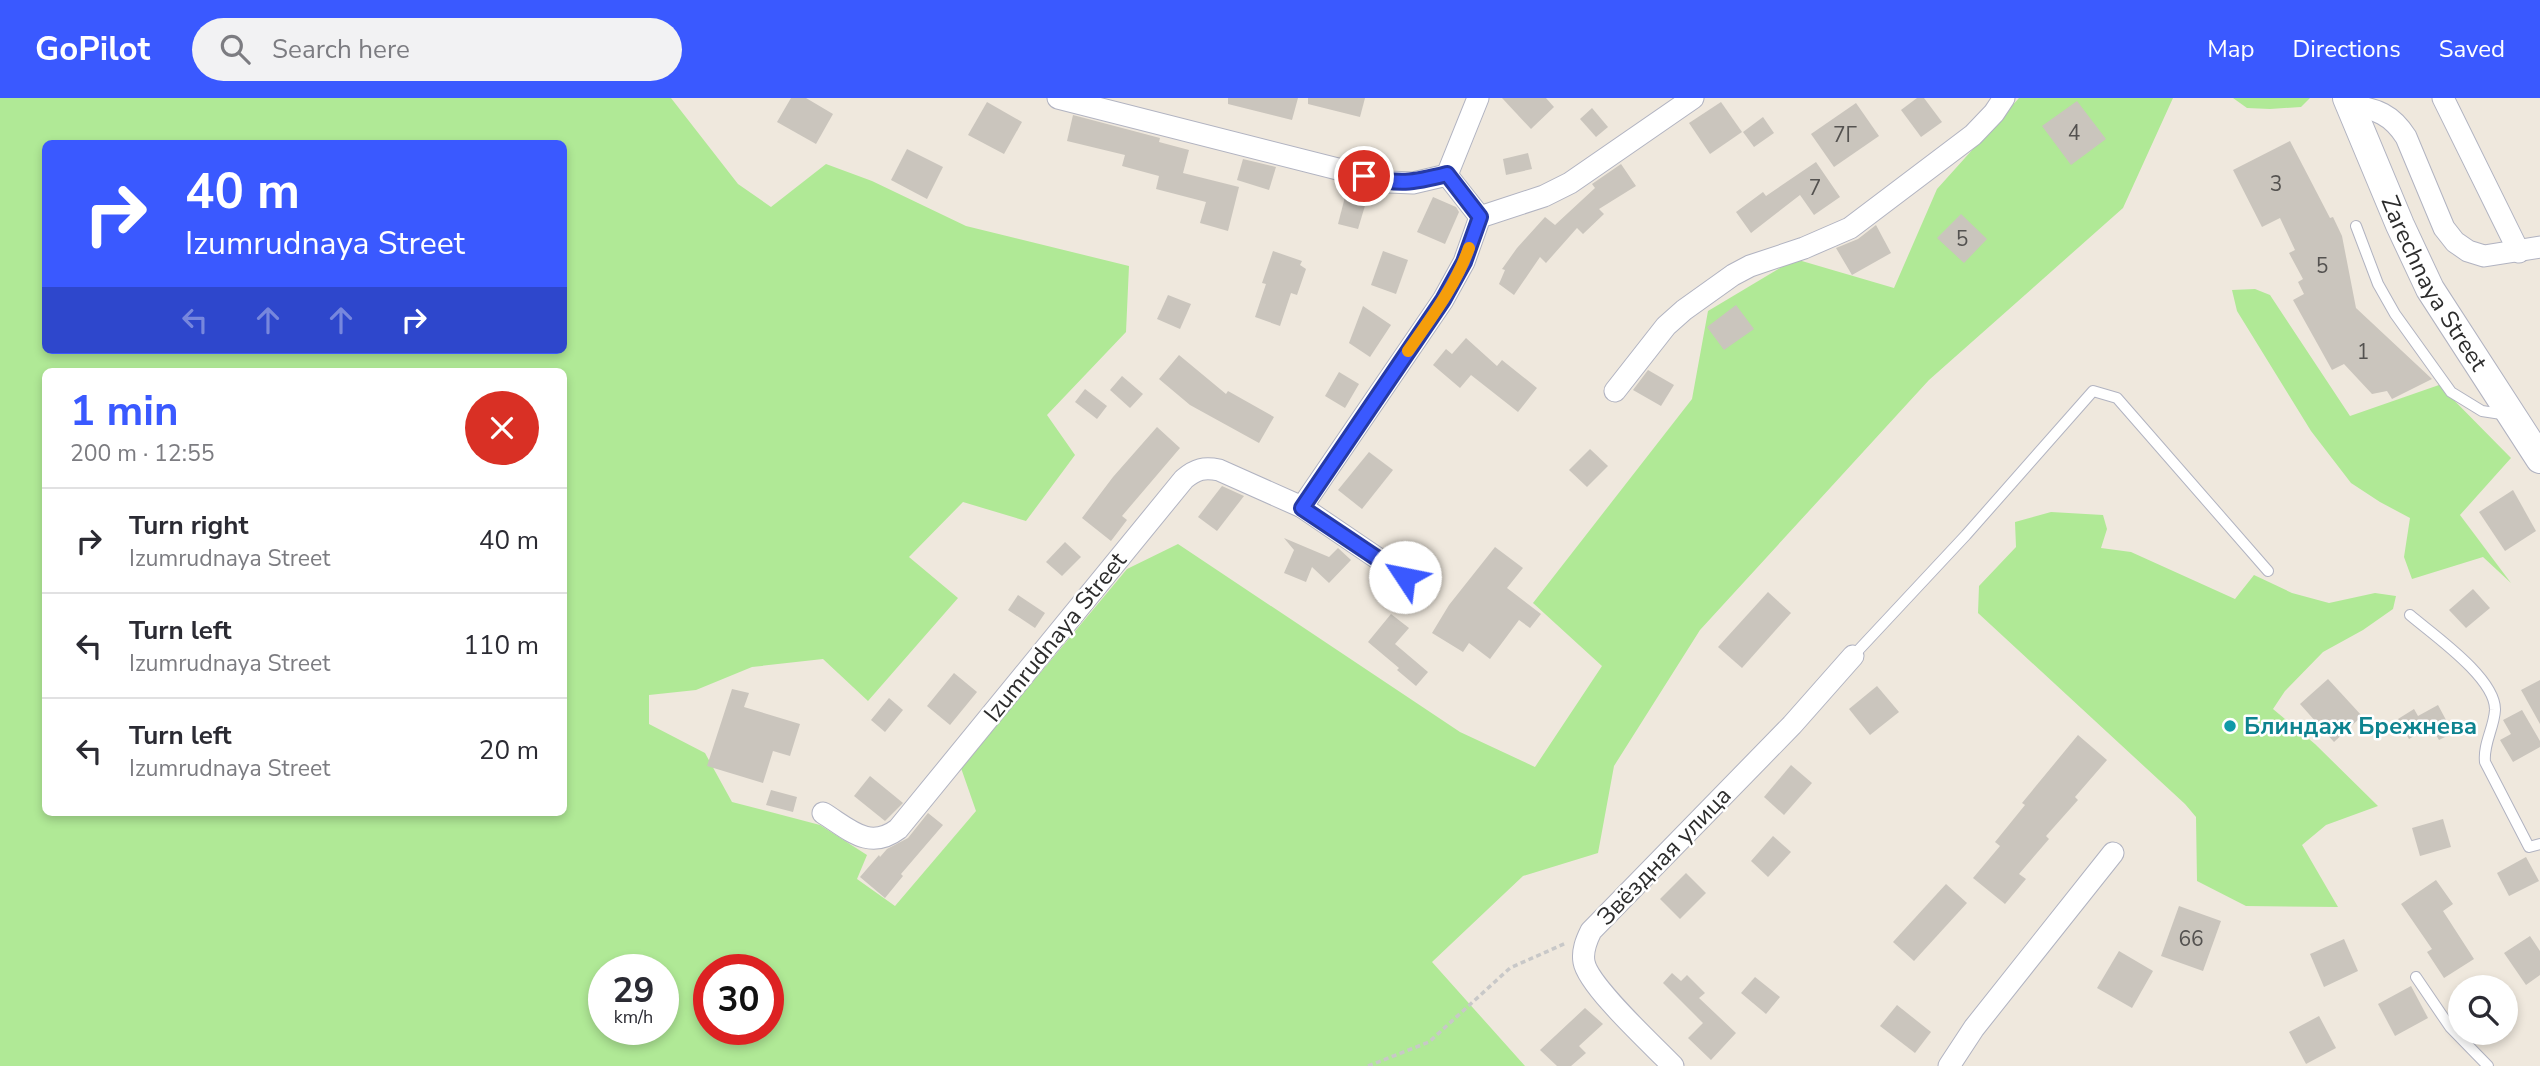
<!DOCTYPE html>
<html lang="en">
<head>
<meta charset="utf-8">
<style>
  body { margin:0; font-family:"Nunito Sans",sans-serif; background:#f2f2f3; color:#2b2b33; height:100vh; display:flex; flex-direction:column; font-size:26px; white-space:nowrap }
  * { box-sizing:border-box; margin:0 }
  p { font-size:23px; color:#7c7c81 }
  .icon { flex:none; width:38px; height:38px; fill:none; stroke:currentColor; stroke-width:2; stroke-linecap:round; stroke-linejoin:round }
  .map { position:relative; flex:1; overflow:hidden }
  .sheet { position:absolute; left:42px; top:270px; width:525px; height:448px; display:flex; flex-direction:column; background:#fff; border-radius:10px; box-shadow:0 4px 10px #0003 }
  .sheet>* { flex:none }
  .top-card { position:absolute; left:42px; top:42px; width:525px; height:214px; border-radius:10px; box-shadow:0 4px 10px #0003; background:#3a59ff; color:#fff; overflow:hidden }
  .controls { position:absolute; left:2448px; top:877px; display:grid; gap:14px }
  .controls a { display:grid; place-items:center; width:70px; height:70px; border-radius:50%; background:#fff; box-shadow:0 4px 10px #0003; font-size:35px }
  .speed { position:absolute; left:588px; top:856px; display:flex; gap:14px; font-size:35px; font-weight:700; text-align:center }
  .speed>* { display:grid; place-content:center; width:91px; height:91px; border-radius:50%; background:#fff; box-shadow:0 4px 10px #0003; line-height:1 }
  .speed small { font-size:18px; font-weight:400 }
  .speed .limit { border:10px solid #d22; background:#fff; color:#111 }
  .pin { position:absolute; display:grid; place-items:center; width:60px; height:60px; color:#fff; margin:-30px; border:4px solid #fff; border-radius:50%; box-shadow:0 2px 7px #0007 }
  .me { position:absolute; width:77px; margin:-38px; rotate:304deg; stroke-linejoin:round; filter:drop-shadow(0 0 5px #0008) }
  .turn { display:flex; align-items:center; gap:24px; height:147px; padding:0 28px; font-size:32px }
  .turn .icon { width:91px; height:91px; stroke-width:2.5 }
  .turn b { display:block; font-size:49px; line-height:60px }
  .lanes { display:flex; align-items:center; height:66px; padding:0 28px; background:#0003; justify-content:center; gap:35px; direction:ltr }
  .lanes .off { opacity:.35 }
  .round { display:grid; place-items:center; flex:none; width:74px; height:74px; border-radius:37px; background:#f2f2f3 }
  .overview { display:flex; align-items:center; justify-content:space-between; height:119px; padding:0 28px }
  h1 { font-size:42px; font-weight:700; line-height:52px; color:#3a59ff }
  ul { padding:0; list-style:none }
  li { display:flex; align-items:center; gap:21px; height:105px; padding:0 28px; border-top:2px solid #e1e1e2 }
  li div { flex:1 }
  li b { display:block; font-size:26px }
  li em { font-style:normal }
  header { display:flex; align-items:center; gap:42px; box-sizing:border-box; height:98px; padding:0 35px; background:#3a59ff; color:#fff }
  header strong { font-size:33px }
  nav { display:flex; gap:38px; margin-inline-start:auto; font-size:24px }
  .search { width:490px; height:63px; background:#f2f2f3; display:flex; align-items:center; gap:18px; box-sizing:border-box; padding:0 24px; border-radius:38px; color:#7c7c81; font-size:26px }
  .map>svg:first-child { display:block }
  .green { fill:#b0e996; fill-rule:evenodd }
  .building { fill:#cac5bd }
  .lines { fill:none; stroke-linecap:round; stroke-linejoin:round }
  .service-casing { stroke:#b1b3c1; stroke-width:12 }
  .minor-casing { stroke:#b1b3c1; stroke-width:23 }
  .tertiary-casing { stroke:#b1b3c1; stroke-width:30 }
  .path { stroke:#c8c8c8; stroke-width:3.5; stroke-dasharray:5 3.5; stroke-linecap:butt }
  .service { stroke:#fff; stroke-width:10 }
  .minor { stroke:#fff; stroke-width:21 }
  .tertiary { stroke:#fff; stroke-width:28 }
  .route-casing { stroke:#263aa6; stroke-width:18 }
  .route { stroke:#3a59ff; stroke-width:12 }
  .slow { stroke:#f59e0b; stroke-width:12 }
  .culture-dot { fill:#0f9aa8; stroke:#fff; stroke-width:2.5 }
  .labels { text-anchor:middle; stroke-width:5; stroke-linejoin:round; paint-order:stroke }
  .number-label { font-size:21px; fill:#545250 }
  .street-label { font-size:24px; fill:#2c2c2c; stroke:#fff }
  .culture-label { font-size:24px; font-weight:bold; fill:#0d838f; stroke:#fff; text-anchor:start }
</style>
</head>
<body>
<header>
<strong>GoPilot</strong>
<div class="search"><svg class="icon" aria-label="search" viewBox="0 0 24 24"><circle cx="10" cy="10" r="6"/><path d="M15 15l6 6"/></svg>Search here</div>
<nav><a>Map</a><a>Directions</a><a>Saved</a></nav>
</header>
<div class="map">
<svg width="2540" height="968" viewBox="0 0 2540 968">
  <rect width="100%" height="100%" fill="#efe8dd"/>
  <g class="green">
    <path d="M0 0H671L738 86 771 109 826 66 872 83 966 128 1129 168 1126 234 1047 317 1075 357 1026 423 963 404 909 459 958 500 868 603 823 561 752 569 696 592 649 597V626L705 655 732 704 820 727 867 757 857 781 895 808 976 713 961 670 1127 471 1178 446 1460 634 1535 669 1602 568 1533 505 1692 301 1708 213 1795 161 1894 190 1937 91 2019 0H2173L2123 110 1929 282 1700 532 1614 668 1598 755 1523 778 1432 864 1525 968H0ZM46 46H564V252H46ZM46 273H564V714H46ZM604 872H663V931H604ZM709 872H768V931H709Z"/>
    <path d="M2233 0H2310L2301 9 2270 11 2247 10Z"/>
    <path d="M2255 191 2270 197 2350 318 2439 287 2511 360 2460 417 2511 485 2483 459 2412 481 2404 459 2410 420 2380 404 2351 385 2311 333 2237 213 2232 192Z"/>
    <path d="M2051 414 2103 417 2107 431 2101 450 2131 454 2235 501 2254 477 2292 495 2329 505 2375 495 2396 498 2393 511 2363 532 2323 554 2285 593 2273 611 2315 646 2378 708 2326 727 2302 747 2338 809 2246 808 2197 783 2196 719 2185 706 1978 515 1979 488 2016 449 2015 424Z"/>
  </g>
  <g class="building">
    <path d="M791 0H806L833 16 816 46 777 24Z"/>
    <path d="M1228 0H1298L1292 22 1228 6Z"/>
    <path d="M1308 0H1365L1360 19 1308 6Z"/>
    <path d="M1502 0H1546L1554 9 1531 31Z"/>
    <path d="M1917 0H1924L1942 24 1921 39 1901 12Z"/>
    <path d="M2077 3 2106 41 2071 67 2042 28Z"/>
    <path d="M987 4 1022 24 1004 56 968 37Z"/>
    <path d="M1721 4 1742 34 1710 56 1689 25Z"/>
    <path d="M1856 5 1879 38 1834 69 1811 36Z"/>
    <path d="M1592 10 1608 29 1596 39 1580 21Z"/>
    <path d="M1073 17 1160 40 1159 44 1189 52 1183 75 1239 89 1228 133 1200 125 1206 104 1156 91 1159 78 1122 68 1125 57 1067 43Z"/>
    <path d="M1763 19 1774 35 1754 49 1743 34Z"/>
    <path d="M2290 43 2330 120 2333 119 2342 138 2356 210 2432 281 2392 301 2387 293 2372 296 2344 266 2332 272 2293 202 2304 196 2298 184 2303 181 2289 155 2295 152 2280 120 2262 129 2233 72Z"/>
    <path d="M907 51 943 69 927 101 891 82Z"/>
    <path d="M1528 55 1532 71 1506 77 1503 61Z"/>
    <path d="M1243 61 1276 69 1269 92 1237 82Z"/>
    <path d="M1816 64 1840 99 1814 117 1800 97 1751 135 1736 114 1763 94 1766 98Z"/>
    <path d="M1621 66 1636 88 1599 111 1604 116 1583 136 1577 130 1546 165 1540 159 1514 197 1499 186 1505 172 1502 171 1517 150 1545 119 1555 127 1595 90 1592 86Z"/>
    <path d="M1346 95 1367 101 1358 131 1338 126Z"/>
    <path d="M1433 99 1456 109 1459 114 1445 146 1417 134Z"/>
    <path d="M1961 116 1987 141 1964 165 1937 140Z"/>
    <path d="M1876 127 1891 155 1852 177 1836 150 1858 141Z"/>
    <path d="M1273 153 1302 163 1300 167 1306 171 1297 197 1291 195 1280 228 1255 219 1266 186 1262 185Z"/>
    <path d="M1383 153 1408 162 1396 196 1371 187Z"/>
    <path d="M1168 197 1191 206 1180 231 1157 221Z"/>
    <path d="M1736 207 1754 231 1724 252 1707 229Z"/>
    <path d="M1363 208 1391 227 1370 259 1349 245Z"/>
    <path d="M1466 240 1497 268 1502 262 1537 290 1518 314 1471 277 1460 290 1433 267 1446 251 1452 256Z"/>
    <path d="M1179 257 1226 296 1228 293 1274 319 1259 345 1190 307 1159 281Z"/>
    <path d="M1648 272 1674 287 1661 308 1633 292Z"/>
    <path d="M1339 274 1359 286 1345 310 1325 298Z"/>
    <path d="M1122 278 1143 296 1130 310 1110 292Z"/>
    <path d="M1085 291 1107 308 1097 321 1075 304Z"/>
    <path d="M1157 329 1180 350 1122 418 1127 422 1111 443 1082 420 1113 379Z"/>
    <path d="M1590 351 1608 368 1587 389 1569 372Z"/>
    <path d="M1369 354 1393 372 1362 411 1338 392Z"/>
    <path d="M1222 388 1244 398 1217 433 1198 419Z"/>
    <path d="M2513 392 2536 433 2505 453 2479 414Z"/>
    <path d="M1284 440 1329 459 1338 450 1351 462 1329 485 1312 469 1306 484 1284 475 1294 452Z"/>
    <path d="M1065 444 1081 459 1062 478 1046 464Z"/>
    <path d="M1495 449 1523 470 1507 490 1541 516 1530 530 1519 522 1490 561 1469 545 1463 554 1432 535 1449 507Z"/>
    <path d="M2473 491 2490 510 2466 530 2449 512Z"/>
    <path d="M1768 494 1791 515 1742 570 1718 549Z"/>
    <path d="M1018 497 1045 515 1035 530 1008 512Z"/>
    <path d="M1391 516 1409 530 1395 546 1428 574 1416 588 1397 572 1399 570 1368 544Z"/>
    <path d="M954 575 977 594 950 627 927 608Z"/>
    <path d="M2328 581 2362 618 2334 644 2300 606Z"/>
    <path d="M2540 582V626L2521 592Z"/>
    <path d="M1877 588 1899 614 1870 637 1849 611Z"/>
    <path d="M732 591 749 595 744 609 800 626 790 658 773 653 763 685 707 668Z"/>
    <path d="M889 600 903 612 885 634 871 622Z"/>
    <path d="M2438 607 2453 635 2439 642 2431 628 2409 641 2398 621 2414 611 2418 618Z"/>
    <path d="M2522 612 2540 643V649L2513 664 2500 642 2511 636 2503 622Z"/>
    <path d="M2078 637 2107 662 2075 699 2078 702 2046 738 2049 741 2019 776 2026 781 2005 806 1973 780 2000 748 1995 744 2025 707 2022 705Z"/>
    <path d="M1791 667 1812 685 1784 717 1764 699Z"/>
    <path d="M870 678 903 705 885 723 854 698Z"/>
    <path d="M771 692 797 699 793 714 766 707Z"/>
    <path d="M928 715 943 727 901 776 903 778 885 800 860 779 879 757 880 759 887 751 908 740Z"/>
    <path d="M2443 721 2451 749 2420 758 2412 730Z"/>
    <path d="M1773 738 1791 754 1768 779 1751 763Z"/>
    <path d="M2526 759 2539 783 2509 798 2497 775Z"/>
    <path d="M1686 775 1706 795 1680 821 1660 801Z"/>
    <path d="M2436 782 2453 806 2443 813 2474 861 2444 880 2427 854 2432 851 2401 806Z"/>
    <path d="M1946 786 1967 805 1914 863 1893 844Z"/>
    <path d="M2179 808 2221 823 2203 873 2161 858Z"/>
    <path d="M2530 838 2540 853V877L2526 887 2504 855Z"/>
    <path d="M2344 841 2358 873 2324 889 2310 856Z"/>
    <path d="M2119 853 2153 873 2132 910 2097 890Z"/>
    <path d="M1672 875 1681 883 1687 877 1705 895 1699 900 1736 935 1711 962 1688 940 1703 925 1663 885Z"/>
    <path d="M1755 879 1780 899 1766 916 1741 895Z"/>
    <path d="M2411 888 2428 920 2395 938 2378 906Z"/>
    <path d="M1897 907 1931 934 1915 955 1880 928Z"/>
    <path d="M1585 910 1603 926 1579 948 1586 955 1571 968H1557L1540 952Z"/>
    <path d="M2319 918 2336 950 2306 966 2289 934Z"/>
  </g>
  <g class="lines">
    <defs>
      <g id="service">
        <path d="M2356 128 2378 186 2395 216 2451 294 2482 313 2508 317"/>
        <path d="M2410 517C2432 536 2496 580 2495 612 2494 630 2483 646 2485 664L2529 749 2540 746"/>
        <path d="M1853 558 1966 437 2093 293 2117 300 2268 473"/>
        <path d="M2416 879 2450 929 2488 968"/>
      </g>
      <g id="minor">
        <path d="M1058 0 1389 84 1413 85 1447 77 1480 119"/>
        <path d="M2443 0 2519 154"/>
        <path d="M2351 8C2376 10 2392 17 2406 39L2444 130 2455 144 2468 153 2484 158 2540 149"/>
        <path d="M1447 77 1478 0"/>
        <path d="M1615 293 1666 228 1684 212 1733 177 1750 168 1804 150 1850 130 1973 37 1994 15 2004 0"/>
        <path d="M1302 409 1443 202 1464 164 1480 119 1544 98 1570 85 1693 0"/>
        <path d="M823 715C849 731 869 753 898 731L1184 381C1196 371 1204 369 1219 372L1302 409 1405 479"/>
        <path d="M1673 968C1654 948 1588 888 1584 864 1582 853 1586 843 1591 833L1792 627 1853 558"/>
        <path d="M1949 968 1974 930 2113 755"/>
      </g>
      <g id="tertiary">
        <path id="s1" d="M2347 0 2400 127 2430 191 2540 361"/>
      </g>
    </defs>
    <use href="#service" class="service-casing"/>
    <use href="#minor" class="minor-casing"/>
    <use href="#tertiary" class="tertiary-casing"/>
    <path class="path" d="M1368 968 1429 944 1510 870 1566 845"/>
    <use href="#service" class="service"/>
    <use href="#minor" class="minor"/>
    <use href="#tertiary" class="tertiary"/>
  </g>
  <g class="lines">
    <defs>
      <path id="route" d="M1364 78C1399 87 1412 85 1447 76L1480 119 1464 164 1443 202 1302 410 1405 479"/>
    </defs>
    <use href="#route" class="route-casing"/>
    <use href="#route" class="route"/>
    <path class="slow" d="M1408 253C1431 220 1456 187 1469 150"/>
  </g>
  <circle class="culture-dot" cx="2230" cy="628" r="7"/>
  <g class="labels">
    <g class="number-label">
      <text x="2074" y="42">4</text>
      <text x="1845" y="44">7Г</text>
      <text x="2276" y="93">3</text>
      <text x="1815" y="97">7</text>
      <text x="1962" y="148">5</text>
      <text x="2322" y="175">5</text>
      <text x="2363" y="261">1</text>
      <text x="2191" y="848">66</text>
    </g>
    <g class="street-label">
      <text dy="8" stroke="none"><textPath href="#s1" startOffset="205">Zarechnaya Street</textPath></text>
      <text transform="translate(1055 539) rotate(-51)" y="8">Izumrudnaya Street</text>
      <text transform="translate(1664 758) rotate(-46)" y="8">Звёздная улица</text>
    </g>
    <g class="culture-label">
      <text x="2244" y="636">Блиндаж Брежнева</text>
    </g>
  </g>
</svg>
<div class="controls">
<a><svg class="icon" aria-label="search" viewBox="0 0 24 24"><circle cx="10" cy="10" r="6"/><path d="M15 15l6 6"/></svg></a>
</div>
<div class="speed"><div>29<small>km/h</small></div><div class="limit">30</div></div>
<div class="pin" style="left:1364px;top:78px;background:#d93025"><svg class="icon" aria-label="arrive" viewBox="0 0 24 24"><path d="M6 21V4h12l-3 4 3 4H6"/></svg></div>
<svg class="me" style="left:1405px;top:479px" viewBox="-20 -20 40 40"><circle r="19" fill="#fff"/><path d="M0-13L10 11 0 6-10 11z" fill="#3a59ff"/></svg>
<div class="top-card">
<div class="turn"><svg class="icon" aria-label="right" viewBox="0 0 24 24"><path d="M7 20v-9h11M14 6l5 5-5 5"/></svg><div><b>40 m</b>Izumrudnaya Street</div></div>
<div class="lanes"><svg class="icon off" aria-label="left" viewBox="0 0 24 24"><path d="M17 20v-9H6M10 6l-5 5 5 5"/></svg><svg class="icon off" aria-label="ahead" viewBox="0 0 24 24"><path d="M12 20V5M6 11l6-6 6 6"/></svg><svg class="icon off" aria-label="ahead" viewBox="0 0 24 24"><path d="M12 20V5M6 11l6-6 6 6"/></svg><svg class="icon" aria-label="right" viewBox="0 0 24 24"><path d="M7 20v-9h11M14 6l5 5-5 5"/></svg></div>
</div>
<section class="sheet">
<div class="overview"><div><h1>1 min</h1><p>200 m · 12:55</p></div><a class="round" style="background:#d93025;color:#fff"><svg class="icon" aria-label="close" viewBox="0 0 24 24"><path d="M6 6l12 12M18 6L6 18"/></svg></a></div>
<ul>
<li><svg class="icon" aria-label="right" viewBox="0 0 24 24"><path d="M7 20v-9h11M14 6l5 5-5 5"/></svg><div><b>Turn right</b><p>Izumrudnaya Street</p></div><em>40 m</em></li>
<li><svg class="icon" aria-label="left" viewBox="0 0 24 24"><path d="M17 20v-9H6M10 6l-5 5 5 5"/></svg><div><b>Turn left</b><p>Izumrudnaya Street</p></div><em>110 m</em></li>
<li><svg class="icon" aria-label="left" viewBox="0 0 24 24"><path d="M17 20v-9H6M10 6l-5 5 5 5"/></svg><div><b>Turn left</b><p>Izumrudnaya Street</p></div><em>20 m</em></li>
</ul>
</section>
</div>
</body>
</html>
